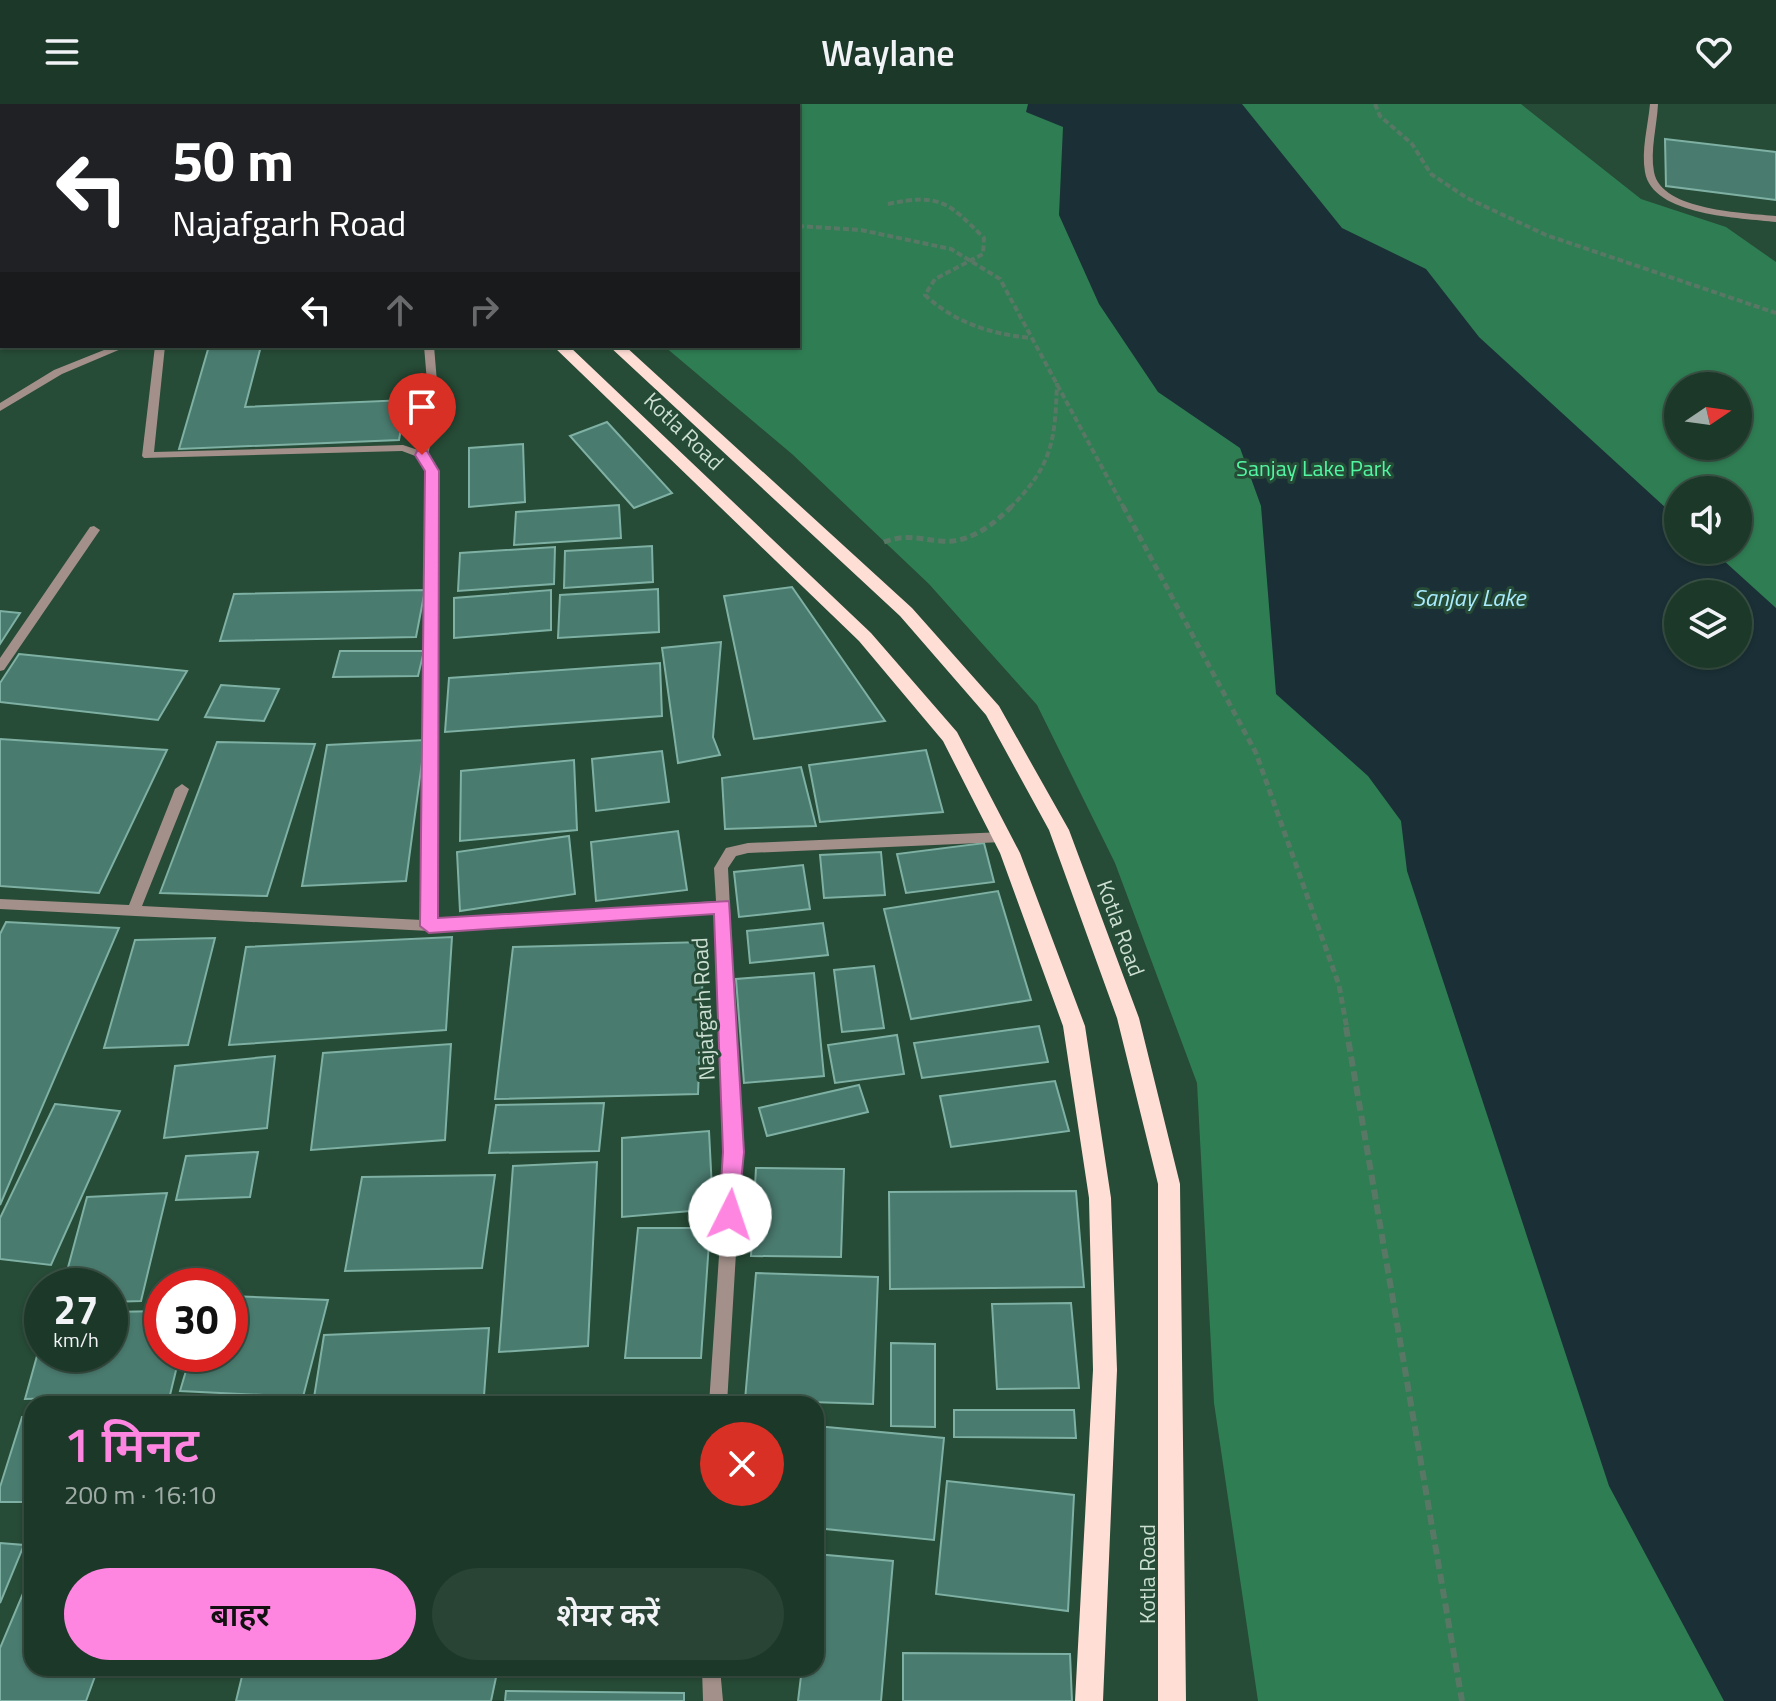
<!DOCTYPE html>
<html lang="hi">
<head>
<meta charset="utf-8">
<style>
  body { margin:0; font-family:"Titillium Web","Noto Sans Devanagari",sans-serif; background:#294334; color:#f1f3f6; height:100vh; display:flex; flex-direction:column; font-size:30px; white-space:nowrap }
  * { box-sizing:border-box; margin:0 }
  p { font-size:26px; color:#a0aca8 }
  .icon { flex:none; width:44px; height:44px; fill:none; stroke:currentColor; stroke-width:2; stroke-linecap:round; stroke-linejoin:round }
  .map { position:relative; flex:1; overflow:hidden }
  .sheet { position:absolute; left:24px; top:1292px; width:800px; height:280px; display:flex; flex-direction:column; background:#1c3828; border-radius:24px; box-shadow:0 2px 6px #0004,0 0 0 2px #3a5245 }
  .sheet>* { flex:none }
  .hud { position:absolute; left:0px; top:0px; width:800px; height:244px; box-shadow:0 2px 6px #0004,0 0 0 2px #3a5245; background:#202124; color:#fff; overflow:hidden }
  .needle { width:52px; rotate:77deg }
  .tools { position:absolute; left:1664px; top:268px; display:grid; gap:16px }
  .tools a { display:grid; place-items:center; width:88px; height:88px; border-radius:50%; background:#1c3828; box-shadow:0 2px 6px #0004,0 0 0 2px #3a5245; font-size:40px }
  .speed { position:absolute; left:24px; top:1164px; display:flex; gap:16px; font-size:40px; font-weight:700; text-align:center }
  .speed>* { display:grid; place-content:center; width:104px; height:104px; border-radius:50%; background:#1c3828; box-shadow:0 2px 6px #0004,0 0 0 2px #3a5245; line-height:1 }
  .speed small { font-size:20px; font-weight:400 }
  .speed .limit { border:12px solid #d22; background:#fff; color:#111 }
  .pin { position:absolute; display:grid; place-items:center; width:68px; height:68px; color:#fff; margin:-82px -34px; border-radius:50% 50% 50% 0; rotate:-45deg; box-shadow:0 0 8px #0007 }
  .pin .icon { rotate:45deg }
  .me { position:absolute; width:88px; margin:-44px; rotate:4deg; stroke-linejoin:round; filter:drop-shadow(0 0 6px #0008) }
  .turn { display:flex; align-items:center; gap:28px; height:168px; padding:0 40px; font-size:36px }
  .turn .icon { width:104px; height:104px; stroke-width:2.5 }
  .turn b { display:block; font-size:56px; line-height:68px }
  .lanes { display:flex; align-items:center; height:76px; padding:0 40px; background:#0003; justify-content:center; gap:40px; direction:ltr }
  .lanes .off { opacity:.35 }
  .round { display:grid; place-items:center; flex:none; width:84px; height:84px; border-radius:42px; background:#294334 }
  .summary { display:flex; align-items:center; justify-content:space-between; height:136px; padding:0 40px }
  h1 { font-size:48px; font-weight:600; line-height:60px; color:#fe86e1 }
  .cta { display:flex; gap:16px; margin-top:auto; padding:16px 40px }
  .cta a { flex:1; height:92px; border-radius:48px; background:#fe86e1; color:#111; font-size:32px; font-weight:600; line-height:92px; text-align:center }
  .cta a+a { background:#294334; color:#f1f3f6 }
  header { display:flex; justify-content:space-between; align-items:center; height:104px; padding:0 40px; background:#1c3828; font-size:36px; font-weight:600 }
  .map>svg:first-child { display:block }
  .green { fill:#2f7d53; fill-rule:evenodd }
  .water { fill:#1a3036; fill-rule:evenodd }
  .building { fill:#4a7b6f; stroke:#7eb0a3; stroke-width:2 }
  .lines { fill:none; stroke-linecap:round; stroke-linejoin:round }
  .path-far2 { stroke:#587865; stroke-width:4; stroke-dasharray:6 3; stroke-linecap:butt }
  .path-far1 { stroke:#587865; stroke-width:5; stroke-dasharray:7 4; stroke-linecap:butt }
  .path { stroke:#587865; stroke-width:6; stroke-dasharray:10 5; stroke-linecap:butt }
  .minor { fill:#a3908a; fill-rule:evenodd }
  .major { fill:#ffded5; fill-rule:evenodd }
  .route { fill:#fe86e1; stroke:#a55792; stroke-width:2 }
  .labels { text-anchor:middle; stroke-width:6; stroke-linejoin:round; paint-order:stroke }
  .street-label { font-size:22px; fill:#cbdfd2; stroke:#264b36 }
  .park-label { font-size:22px; fill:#52f6a3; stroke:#264b36 }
  .water-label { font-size:24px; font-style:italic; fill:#a9ecff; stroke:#264b36 }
</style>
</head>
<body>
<header><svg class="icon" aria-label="menu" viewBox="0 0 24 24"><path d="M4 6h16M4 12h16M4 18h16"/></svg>Waylane<svg class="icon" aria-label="heart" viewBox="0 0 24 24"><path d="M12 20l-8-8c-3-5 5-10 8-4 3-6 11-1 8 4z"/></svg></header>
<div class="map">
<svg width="1776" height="1597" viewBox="0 0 1776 1597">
  <rect width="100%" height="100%" fill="#264b36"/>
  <path class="green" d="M508 0H1521L1641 95 1726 123 1776 158V1597H1258L1214 1299 1197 979 1115 759 1037 601 929 480 792 350 664 242H798V2ZM1678 282H1738V342H1678ZM1678 386H1738V446H1678ZM1678 490H1738V550H1678Z"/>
  <path class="water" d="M1028 0H1242L1342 124 1426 165 1479 233 1678 415V446H1712L1776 504V1597H1724L1609 1382 1407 767 1401 717 1368 672 1276 590 1261 402 1240 344 1158 288 1099 200 1059 111 1063 23 1026 8ZM1678 490H1738V550H1678Z"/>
  <g class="building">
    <path d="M91 0H155L162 1 89 2Z"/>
    <path d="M200 0 198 2H43L48 0Z"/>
    <path d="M1665 35 1776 48V96L1666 82Z"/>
    <path d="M209 242H261L245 303 406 296 399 336 179 345Z"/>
    <path d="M607 318 672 389 634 404 570 332Z"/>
    <path d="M523 340 525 398 469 403V344Z"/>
    <path d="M619 401 621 434 514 441 516 408Z"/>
    <path d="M652 442 653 478 564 484 565 447Z"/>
    <path d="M555 443 554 480 458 487 460 449Z"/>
    <path d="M792 483 885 617 754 635 724 492Z"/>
    <path d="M658 485 659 528 558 534 560 491Z"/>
    <path d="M425 486 416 533 220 537 234 490Z"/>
    <path d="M551 486V526L454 534V494Z"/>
    <path d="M0 507 20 509 0 540Z"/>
    <path d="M721 538 713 633 720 651 678 659 662 544Z"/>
    <path d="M340 547H424L418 572 333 573Z"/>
    <path d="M19 550 187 567 158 616 0 598V579Z"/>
    <path d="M660 559 662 612 445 628 449 574Z"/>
    <path d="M221 581 279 585 264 617 205 613Z"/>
    <path d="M0 635 167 646 99 789 0 782Z"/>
    <path d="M425 636 406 777 302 782 327 641Z"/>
    <path d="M217 638 315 640 267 792 160 789Z"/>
    <path d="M926 646 943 708 820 718 809 661Z"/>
    <path d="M662 647 669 698 596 707 592 655Z"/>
    <path d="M574 656 577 726 460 737 461 667Z"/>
    <path d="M801 663 816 722 725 725 722 674Z"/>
    <path d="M678 727 687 786 596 797 591 738Z"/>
    <path d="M569 732 575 790 460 807 457 748Z"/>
    <path d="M984 739 994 778 906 789 897 750Z"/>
    <path d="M881 748 885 791 824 794 820 751Z"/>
    <path d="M803 761 810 805 739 813 734 768Z"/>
    <path d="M998 787 1031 896 911 915 884 805Z"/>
    <path d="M6 818 119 824 0 1101V830Z"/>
    <path d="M823 819 828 851 750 859 747 827Z"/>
    <path d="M452 833 446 926 229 941 246 843Z"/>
    <path d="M215 834 188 941 104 944 135 836Z"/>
    <path d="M704 838 698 990 495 995 513 843Z"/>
    <path d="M874 862 884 924 842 928 834 866Z"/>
    <path d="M814 869 824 972 744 979 736 875Z"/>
    <path d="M1039 922 1048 958 922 974 914 939Z"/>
    <path d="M897 931 904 970 835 979 828 941Z"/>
    <path d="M451 940 445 1036 311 1046 323 949Z"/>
    <path d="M275 952 267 1024 164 1034 175 962Z"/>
    <path d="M1055 977 1069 1027 951 1043 940 992Z"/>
    <path d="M859 981 868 1008 767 1032 759 1004Z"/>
    <path d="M604 999 599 1047 489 1049 496 1001Z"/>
    <path d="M55 1000 120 1007 51 1161 0 1155V1114Z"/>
    <path d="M709 1027 713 1105 622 1113V1034Z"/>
    <path d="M258 1048 250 1093 176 1096 186 1052Z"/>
    <path d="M597 1058 588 1242 499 1248 513 1062Z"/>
    <path d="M756 1064 844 1065 841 1153 751 1152Z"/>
    <path d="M495 1071 482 1164 345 1167 362 1073Z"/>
    <path d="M1076 1087 1084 1183 890 1185 889 1088Z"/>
    <path d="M167 1089 141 1197 110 1198V1182H63L87 1093Z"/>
    <path d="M638 1124H710L701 1254H625Z"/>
    <path d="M756 1169 878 1173 873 1300 745 1296Z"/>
    <path d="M230 1192 328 1196 303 1293 180 1287 191 1250H230Z"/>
    <path d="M1071 1199 1079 1284 997 1285 992 1200Z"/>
    <path d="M162 1207V1250H180L170 1291 25 1295 42 1234V1250H110V1208Z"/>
    <path d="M489 1224 484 1292 313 1300 324 1231Z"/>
    <path d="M891 1239 935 1240V1323L891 1322Z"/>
    <path d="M954 1306H1074L1076 1334 954 1333Z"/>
    <path d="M22 1313 32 1314V1398H0V1383Z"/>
    <path d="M816 1322 944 1334 934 1436 816 1424Z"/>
    <path d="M947 1377 1074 1391 1068 1507 936 1490Z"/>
    <path d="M0 1439 24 1441 0 1499Z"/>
    <path d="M816 1450 893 1457 881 1597H798L802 1564H816Z"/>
    <path d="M24 1487 32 1488V1564H98L86 1597H0V1544Z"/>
    <path d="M903 1549 1070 1550 1072 1597H903Z"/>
    <path d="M244 1564H498L491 1597H236Z"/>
    <path d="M506 1587 684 1589V1597H505Z"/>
  </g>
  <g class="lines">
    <g class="path-far2">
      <path d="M1375 0 1380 12 1412 40 1431 70 1467 94 1546 131 1776 209"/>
      <path d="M888 100C940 89 948 98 984 134L983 150 935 175 925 191C955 219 991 230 1031 234"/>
      <path d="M798 122 861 126 951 145 1000 175 1124 404"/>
      <path d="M1010 404C1053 361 1055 336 1057 279"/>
    </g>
    <g class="path-far1">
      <path d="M1123 402 1256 649 1339 881 1347 925"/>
      <path d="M884 438C905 430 919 435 940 437 969 440 993 421 1012 402"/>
    </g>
    <path class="path" d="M1346 923 1462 1597"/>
    <g class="minor">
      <path d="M1650 0H1658C1657 22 1650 46 1654 68 1661 107 1746 109 1776 112V118C1742 114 1652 112 1645 68 1641 46 1648 22 1650 0Z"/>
      <path d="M114 242H128L62 270 0 307V299L54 266Z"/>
      <path d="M155 242H165L154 348 403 341 418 346 429 302 424 242H434L439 302 428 351 438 367 436 816 716 797 714 764 726 744 748 739 1003 728 1010 733 1003 738 748 749 736 752 728 764 742 1048 727 1300H709L726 1048 716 808 429 827 0 805V795L129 801 175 685 182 680 189 685 142 802 422 816 426 367 418 353 402 347 144 354 142 352Z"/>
      <path d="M94 422 100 426 4 566 0 567V554L90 423Z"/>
      <path d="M702 1564H720L723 1597H703Z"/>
    </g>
    <g class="major">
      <rect x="435" y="0" width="12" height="2"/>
      <rect x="471" y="0" width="12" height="2"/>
      <path d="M553 242H569L871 529 957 628 1020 749 1085 922 1111 1094 1117 1266 1103 1597H1075L1093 1266 1089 1094 1063 922 1000 749 943 637 859 537Z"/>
      <path d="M609 242H625L912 504 999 602 1069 726 1139 914 1180 1080 1186 1597H1158V1080L1117 914 1049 726 986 611 900 512Z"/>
    </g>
  </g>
  <path class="route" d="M417 347H427L439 367 438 814 729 797 744 1048 737 1118H722L719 1111 723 1048 714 810 429 829 420 822 425 367 415 351Z"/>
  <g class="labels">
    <g class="street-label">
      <text transform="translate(684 327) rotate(44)" y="8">Kotla Road</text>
      <text transform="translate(1121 824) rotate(70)" y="8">Kotla Road</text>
      <text transform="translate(703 905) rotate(-93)" y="8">Najafgarh Road</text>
      <text transform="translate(1147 1470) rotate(-90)" y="8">Kotla Road</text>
    </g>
    <g class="park-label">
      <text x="1314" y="372">Sanjay Lake Park</text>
    </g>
    <g class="water-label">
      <text x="1469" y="502">Sanjay Lake</text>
    </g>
  </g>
</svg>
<div class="tools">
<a><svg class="needle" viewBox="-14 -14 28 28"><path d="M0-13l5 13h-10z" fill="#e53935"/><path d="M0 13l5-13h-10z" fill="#a0aca8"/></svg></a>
<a><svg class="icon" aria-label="sound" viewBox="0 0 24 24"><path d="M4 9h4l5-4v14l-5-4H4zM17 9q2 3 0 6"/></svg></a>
<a><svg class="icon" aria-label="layers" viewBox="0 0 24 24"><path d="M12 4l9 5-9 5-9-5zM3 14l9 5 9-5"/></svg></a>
</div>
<div class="speed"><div>27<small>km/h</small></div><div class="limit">30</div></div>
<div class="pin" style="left:422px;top:351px;background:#d93025"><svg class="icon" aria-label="arrive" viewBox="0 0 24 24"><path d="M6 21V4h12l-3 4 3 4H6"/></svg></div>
<svg class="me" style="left:730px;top:1111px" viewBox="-20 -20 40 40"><circle r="19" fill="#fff"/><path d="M0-13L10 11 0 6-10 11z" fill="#fe86e1"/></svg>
<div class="hud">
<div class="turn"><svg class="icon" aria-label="left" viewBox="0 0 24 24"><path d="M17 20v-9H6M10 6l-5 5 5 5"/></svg><div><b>50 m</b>Najafgarh Road</div></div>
<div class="lanes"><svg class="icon" aria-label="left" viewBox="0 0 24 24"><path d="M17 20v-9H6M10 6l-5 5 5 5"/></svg><svg class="icon off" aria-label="ahead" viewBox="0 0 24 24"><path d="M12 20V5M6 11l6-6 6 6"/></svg><svg class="icon off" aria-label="right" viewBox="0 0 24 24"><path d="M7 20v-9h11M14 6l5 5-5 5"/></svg></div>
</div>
<section class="sheet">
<div class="summary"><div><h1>1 मिनट</h1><p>200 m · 16:10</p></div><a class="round" style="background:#d93025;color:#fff"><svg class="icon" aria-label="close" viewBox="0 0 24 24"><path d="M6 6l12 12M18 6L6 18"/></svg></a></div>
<div class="cta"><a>बाहर</a><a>शेयर करें</a></div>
</section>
</div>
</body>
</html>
